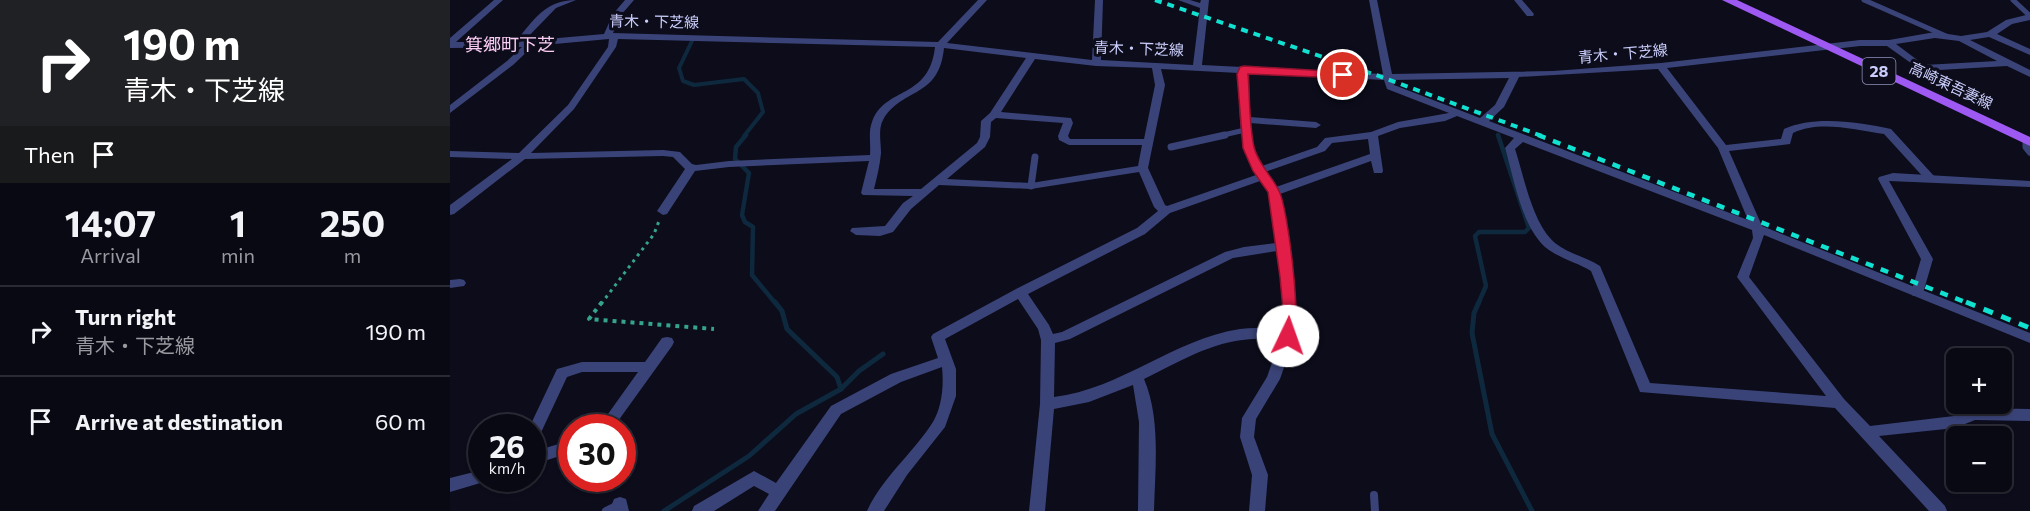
<!DOCTYPE html>
<html lang="en">
<head>
<meta charset="utf-8">
<style>
  body { margin:0; font-family:Commissioner,"Noto Sans JP",sans-serif; background:#12121d; color:#f1f3f6; height:100vh; display:flex; flex-direction:column; font-size:22px; white-space:nowrap }
  * { box-sizing:border-box; margin:0 }
  p { font-size:20px; color:#999aa0 }
  .icon { flex:none; width:33px; height:33px; fill:none; stroke:currentColor; stroke-width:2; stroke-linecap:round; stroke-linejoin:round }
  .map { position:relative; flex:1; overflow:hidden }
  .details { display:flex; flex-direction:column; background:#090914; width:450px }
  .details>* { flex:none }
  .guide { background:#202124; color:#fff; overflow:hidden }
  .controls { position:absolute; left:1496px; top:348px; display:grid; gap:12px }
  .controls a { display:grid; place-items:center; width:66px; height:66px; border-radius:9px; background:#090914; box-shadow:0 2px 4px #0004,0 0 0 2px #292a34; font-size:30px }
  .speed { position:absolute; left:18px; top:414px; display:flex; gap:12px; font-size:30px; font-weight:700; text-align:center }
  .speed>* { display:grid; place-content:center; width:78px; height:78px; border-radius:50%; background:#090914; box-shadow:0 2px 4px #0004,0 0 0 2px #292a34; line-height:1 }
  .speed small { font-size:15px; font-weight:400 }
  .speed .limit { border:9px solid #d22; background:#fff; color:#111 }
  .pin { position:absolute; display:grid; place-items:center; width:51px; height:51px; color:#fff; margin:-26px; border:3px solid #fff; border-radius:50%; box-shadow:0 2px 6px #0007 }
  .me { position:absolute; width:66px; margin:-33px; rotate:3deg; stroke-linejoin:round; filter:drop-shadow(0 0 4px #0008) }
  .turn { display:flex; align-items:center; gap:21px; height:126px; padding:0 24px; font-size:27px }
  .turn .icon { width:78px; height:78px; stroke-width:2.5 }
  .turn b { display:block; font-size:42px; line-height:51px }
  .then { display:flex; align-items:center; height:57px; padding:0 24px; background:#0003; gap:12px; font-size:22px }
  .eta { display:flex; justify-content:space-evenly; align-items:center; height:102px; text-align:center }
  .eta b { font-size:36px; font-weight:700; line-height:42px }
  ul { padding:0; list-style:none }
  li { display:flex; align-items:center; gap:18px; height:90px; padding:0 24px; border-top:2px solid #292a34 }
  li div { flex:1 }
  li b { display:block; font-size:22px }
  li em { font-style:normal }
  main { display:flex; flex:1; min-height:0 }
  .map>svg:first-child { display:block }
  .lines { fill:none; stroke-linecap:round; stroke-linejoin:round }
  .stream-far2 { stroke:#0e293d; stroke-width:4 }
  .stream-far1 { stroke:#0e293d; stroke-width:4.5 }
  .stream { stroke:#0e293d; stroke-width:5 }
  .path-far1 { stroke:#35a48a; stroke-width:3; stroke-dasharray:3 4.5; stroke-linecap:butt }
  .path { stroke:#35a48a; stroke-width:4; stroke-dasharray:4 5; stroke-linecap:butt }
  .service-far2 { stroke:#3a4377; stroke-width:5 }
  .service-far1 { stroke:#3a4377; stroke-width:7 }
  .service { stroke:#3a4377; stroke-width:8 }
  .minor { fill:#3a4377; fill-rule:evenodd }
  .tertiary { fill:#3a4377; fill-rule:evenodd }
  .primary { fill:#9e59f3; fill-rule:evenodd }
  .rail-far2 { stroke:#10e1d0; stroke-width:4; stroke-dasharray:7 6; stroke-linecap:butt }
  .rail-far1 { stroke:#10e1d0; stroke-width:4.5; stroke-dasharray:8 8; stroke-linecap:butt }
  .rail { stroke:#10e1d0; stroke-width:5; stroke-dasharray:10 9; stroke-linecap:butt }
  .route { fill:#e11d48; stroke:#92132f; stroke-width:1.5 }
  .labels { text-anchor:middle; stroke-width:6; stroke-linejoin:round; paint-order:stroke }
  .far-street-label { font-size:15px; fill:#cacdfb; stroke:#0c0c1b }
  .shield { fill:#0c0c1b; stroke:#9193b8; stroke-width:1.5 }
  .shield-label { font-size:16px; font-weight:bold; fill:#cacdfb }
  .far-quarter-label { font-size:18px; fill:#fbccf3; stroke:#0c0c1b }
</style>
</head>
<body>
<main>
<section class="details">
<div class="guide">
<div class="turn"><svg class="icon" aria-label="right" viewBox="0 0 24 24"><path d="M7 20v-9h11M14 6l5 5-5 5"/></svg><div><b>190 m</b>青木・下芝線</div></div>
<div class="then">Then<svg class="icon" aria-label="arrive" viewBox="0 0 24 24"><path d="M6 21V4h12l-3 4 3 4H6"/></svg></div>
</div>
<div class="eta">
<div><b>14:07</b><p>Arrival</p></div>
<div><b>1</b><p>min</p></div>
<div><b>250</b><p>m</p></div>
</div>
<ul>
<li><svg class="icon" aria-label="right" viewBox="0 0 24 24"><path d="M7 20v-9h11M14 6l5 5-5 5"/></svg><div><b>Turn right</b><p>青木・下芝線</p></div><em>190 m</em></li>
<li><svg class="icon" aria-label="arrive" viewBox="0 0 24 24"><path d="M6 21V4h12l-3 4 3 4H6"/></svg><div><b>Arrive at destination</b></div><em>60 m</em></li>
</ul>
</section>
<div class="map">
<svg width="1580" height="511" viewBox="0 0 1580 511">
  <rect width="100%" height="100%" fill="#0c0c1b"/>
  <g class="lines">
    <path class="stream-far2" d="M242 41 229 68 233 81 244 85 294 79 308 93 313 112 294 136"/>
    <g class="stream-far1">
      <path d="M296 135 286 147 285 159 299 173 292 215 295 222 303 227 302 275 326 304"/>
      <path d="M1028 304 1036 286 1025 236 1029 232H1075L1079 228 1048 135"/>
    </g>
    <g class="stream">
      <path d="M325 302 332 311 337 329 387 377 391 389"/>
      <path d="M1029 302 1024 313 1022 333 1042 434 1082 511"/>
      <path d="M214 511 299 456 346 414 391 389 409 371 433 354"/>
    </g>
    <path class="path-far1" d="M151 304 204 234 209 221"/>
    <path class="path" d="M152 302 139 319 264 329"/>
    <g class="service-far2">
      <path d="M1414 0 1496 36"/>
      <path d="M1563 0 1580 16"/>
      <path d="M769 136 795 130"/>
    </g>
    <g class="service-far1">
      <path d="M1576 140V147L1580 152"/>
      <path d="M721 147 775 135"/>
      <path d="M581 186 585 157"/>
    </g>
    <g class="service">
      <path d="M924 495 925 511"/>
      <path d="M156 511 170 504"/>
    </g>
    <g class="minor">
      <path d="M44 0H53L6 42H65C84 20 95 0 126 0L106 8 74 41 154 34 163 14 175 0H184L171 15 163 33 488 42 528 0H537L497 43 642 60 645 0H653L651 60 743 65 750 8 728 0H740L750 3 751 0H759L752 65 933 74 919 0H927L942 74 1103 71 1211 63 1410 40H1439L1485 32 1511 36 1537 32 1556 20 1580 14V20L1562 24 1547 34 1580 49V55L1539 37 1520 40 1580 70V77L1557 66 1472 71 1437 46H1410L1217 68 1276 145 1331 139 1334 129C1364 115 1409 122 1441 129L1484 176 1485 178 1484 180H1476L1434 134C1405 130 1370 120 1343 133L1340 144 1279 151 1312 226 1580 333V343L1314 235 1299 277 1394 399 1420 426 1504 416 1524 408 1580 409V421L1525 420 1505 428 1429 436 1495 506 1497 511H1479L1385 408 1190 392 1141 271C1128 263 1112 259 1099 250 1072 231 1064 178 1055 148L1064 138 1007 116 995 121 950 128 928 136 933 171 932 173H924L921 161 830 194 846 310 845 336 830 379 806 419 804 437 818 475 815 511H799L802 475 790 437 792 418 817 377 830 340C775 333 741 356 694 379 711 419 705 468 704 511H688L689 422 683 385 639 402 604 409 595 511H579L590 404 591 340 588 329 568 299 495 339 506 369V396L495 427 457 475 434 511H417C432 478 461 455 481 425 492 409 494 386 492 367L451 382 391 414 325 511H308L319 494 304 486 264 511H242L244 506 304 471 326 483 381 406 441 374 488 358 481 337 483 334 566 289 687 228 708 211 704 207 689 172 581 189 489 185 461 209 443 232 430 236 406 235 400 231 402 228 435 226 453 203 463 196 413 195 411 193 419 161 279 167 245 171 217 214 213 215 207 211 235 169 223 157 213 156 75 159 4 214 0 215V205L62 159 0 157V151L69 153 118 105 158 47 159 39 83 46 63 65 0 113V105L57 61 72 47 0 48V38ZM1485 38 1509 41 1547 61 1474 65 1446 44ZM168 39 485 47C479 100 435 86 422 122 418 132 421 145 420 155L279 161 246 165 242 164 230 152 213 150 81 153 124 109 166 47ZM494 48 576 58 540 113 531 121 530 137 527 143 471 189H424C427 177 430 165 431 153 431 142 428 129 433 120 452 87 489 99 494 48ZM585 59 646 66 702 68 705 85 694 139H620L618 136 623 123 621 118 551 112ZM711 69 789 73C790 107 786 144 806 175L717 206 715 205 698 168 715 85ZM1208 69 1268 148 1298 220 1039 121 1054 107 1069 77ZM799 73 934 80 937 89 999 113 948 122 921 132 875 138 867 147 812 166 804 148 800 123 866 128 871 125 866 122 800 117ZM1059 78 1045 105 1030 118 944 85 943 80ZM546 118 613 123 608 136 609 140 619 145H692L688 166 581 183 497 179 535 147 540 137 541 122ZM918 139 920 154 826 187 815 172 875 151 882 143ZM1073 142 1302 230 1303 238 1287 277 1376 396 1200 383 1150 266C1136 257 1117 253 1105 243 1082 223 1074 176 1065 149ZM810 181 818 192 826 243 794 247 775 252 612 332 603 334 599 325 578 294 695 234 720 213ZM827 251 834 310 832 330C818 328 804 327 790 329 724 339 671 389 604 397L605 343 620 339 783 258Z"/>
      <path d="M1064 0H1072L1084 14 1083 16H1077Z"/>
      <path d="M10 279 14 280 16 283 14 286 0 288V280Z"/>
      <path d="M217 337 222 338 224 342 222 346 163 428H148L188 372H132L117 377 87 441 82 443V428H79L107 369 132 362H195L212 338Z"/>
      <path d="M122 440V452L82 465V452Z"/>
      <path d="M32 470V478H38L37 481 0 492V478Z"/>
      <path d="M170 497 176 499 179 511H163L162 504 164 499Z"/>
    </g>
    <path class="tertiary" d="M1443 173 1580 181V187L1439 181 1483 259 1473 293 1471 296H1463L1461 293 1471 259 1428 179 1429 177Z"/>
    <path class="primary" d="M1272 0H1287L1580 137V146Z"/>
    <path class="rail-far2" d="M705 0 926 75 1092 136"/>
    <path class="rail-far1" d="M1088 135 1520 304"/>
    <path class="rail" d="M1516 302 1580 328"/>
  </g>
  <path class="route" d="M794 66 893 72 899 75 893 78 798 74C800 98 799 124 804 147 808 164 822 176 829 191 838 208 852 324 843 340H832L830 336 833 310 830 277 818 192 803 171 793 148 787 74 790 67Z"/>
  <g class="labels">
    <g class="far-street-label">
      <text transform="translate(204 22) rotate(1)" y="5">青木・下芝線</text>
      <text transform="translate(689 49) rotate(2)" y="5">青木・下芝線</text>
      <text transform="translate(1173 54) rotate(-5)" y="5">青木・下芝線</text>
      <text transform="translate(1501 86) rotate(25)" y="5">高崎東吾妻線</text>
    </g>
    <rect class="shield" x="1412.5" y="58" width="33" height="26" rx="4.5"/>
    <g class="shield-label">
      <text x="1429" y="77">28</text>
    </g>
    <g class="far-quarter-label">
      <text x="60" y="51">箕郷町下芝</text>
    </g>
  </g>
</svg>
<div class="controls">
<a>+</a>
<a>−</a>
</div>
<div class="speed"><div>26<small>km/h</small></div><div class="limit">30</div></div>
<div class="pin" style="left:893px;top:75px;background:#d93025"><svg class="icon" aria-label="arrive" viewBox="0 0 24 24"><path d="M6 21V4h12l-3 4 3 4H6"/></svg></div>
<svg class="me" style="left:838px;top:336px" viewBox="-20 -20 40 40"><circle r="19" fill="#fff"/><path d="M0-13L10 11 0 6-10 11z" fill="#e11d48"/></svg>
</div>
</main>
</body>
</html>
